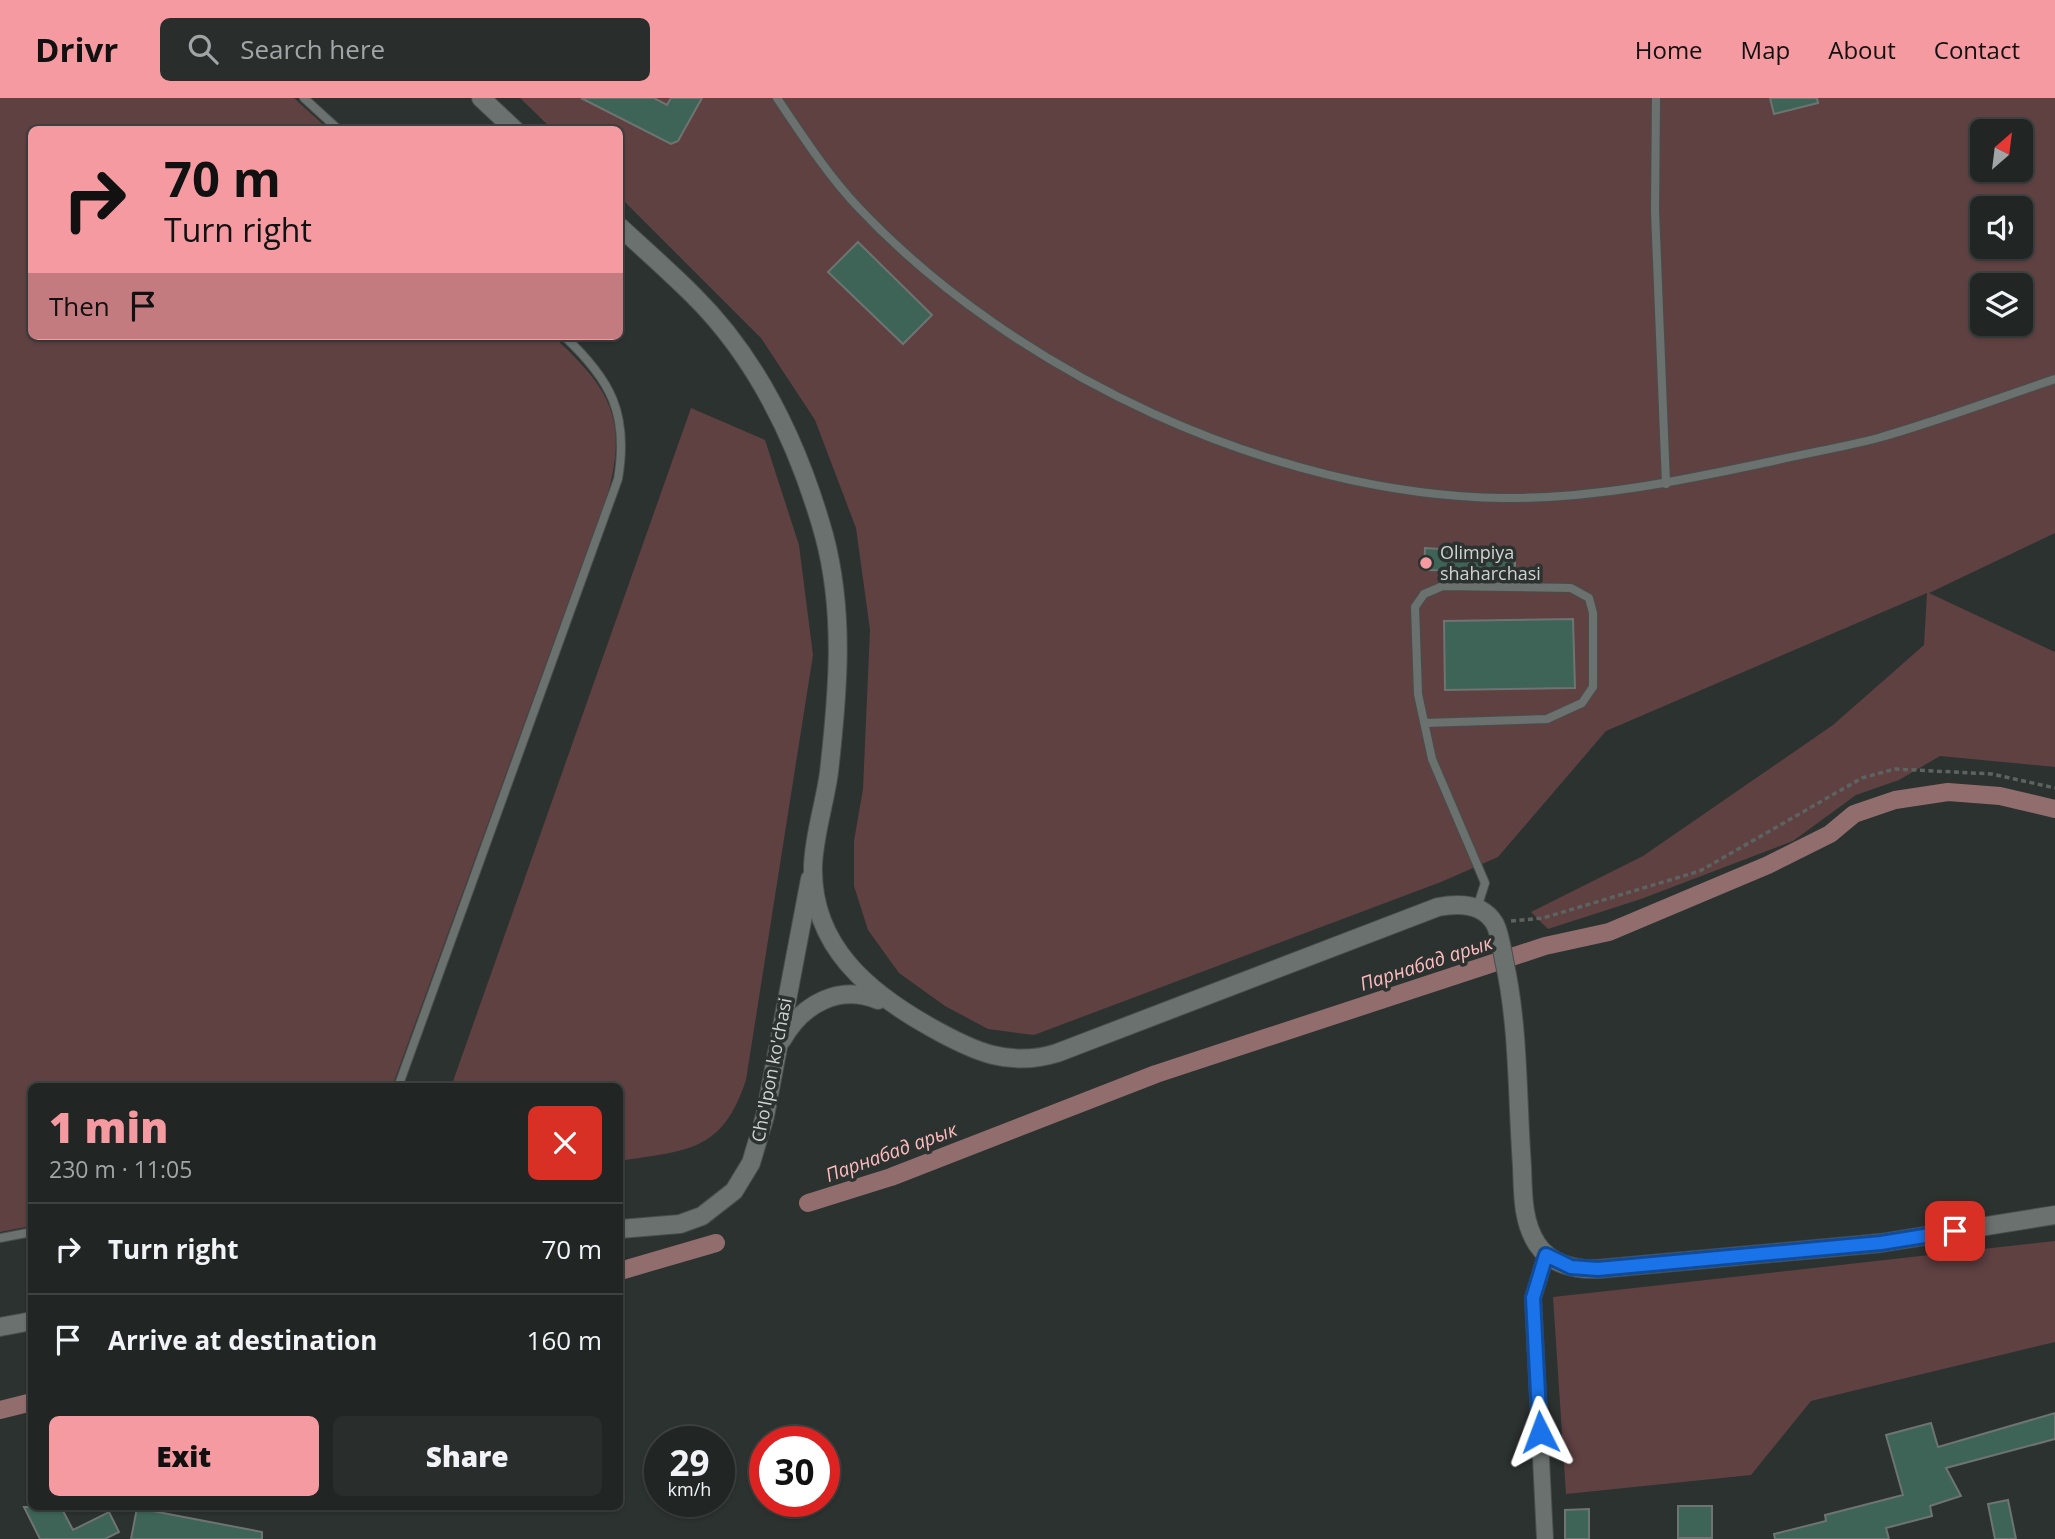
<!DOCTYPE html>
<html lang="en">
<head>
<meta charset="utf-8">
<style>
  body { margin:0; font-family:"Open Sans",sans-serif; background:#292e2c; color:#f1f3f6; height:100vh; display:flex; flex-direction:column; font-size:26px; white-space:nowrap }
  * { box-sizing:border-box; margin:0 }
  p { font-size:23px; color:#a2a5a6 }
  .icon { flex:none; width:38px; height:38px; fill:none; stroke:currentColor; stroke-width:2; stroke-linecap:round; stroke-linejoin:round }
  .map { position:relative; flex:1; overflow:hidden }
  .details { position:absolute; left:28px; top:985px; width:595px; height:427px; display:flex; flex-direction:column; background:#212624; border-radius:10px; box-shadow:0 2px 5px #0004,0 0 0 2px #3e4341 }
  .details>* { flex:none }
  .guide { position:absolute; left:28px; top:28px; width:595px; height:214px; border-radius:10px; box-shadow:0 2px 5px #0004,0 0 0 2px #3e4341; background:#f49aa0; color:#111; overflow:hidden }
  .needle { width:46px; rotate:28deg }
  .tools { position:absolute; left:1970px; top:21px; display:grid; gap:14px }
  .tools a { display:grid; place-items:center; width:63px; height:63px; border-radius:10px; background:#212624; box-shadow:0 2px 5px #0004,0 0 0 2px #3e4341; font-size:35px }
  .speed { position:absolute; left:644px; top:1328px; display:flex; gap:14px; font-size:35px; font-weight:700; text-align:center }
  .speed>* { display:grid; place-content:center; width:91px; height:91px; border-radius:50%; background:#212624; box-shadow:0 2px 5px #0004,0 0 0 2px #3e4341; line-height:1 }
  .speed small { font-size:18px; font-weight:400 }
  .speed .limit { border:10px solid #d22; background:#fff; color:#111 }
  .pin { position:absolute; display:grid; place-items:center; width:60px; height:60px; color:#fff; margin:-30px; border-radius:14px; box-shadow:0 4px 10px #0006 }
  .me { position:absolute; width:77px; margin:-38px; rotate:357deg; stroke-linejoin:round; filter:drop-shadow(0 0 5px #0008) }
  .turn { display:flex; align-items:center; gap:24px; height:147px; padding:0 21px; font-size:32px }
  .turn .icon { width:91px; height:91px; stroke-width:2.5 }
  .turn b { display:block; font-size:49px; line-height:60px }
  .then { display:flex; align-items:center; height:66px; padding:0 21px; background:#0003; gap:14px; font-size:26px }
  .round { display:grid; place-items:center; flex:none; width:74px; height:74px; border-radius:10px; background:#292e2c }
  .overview { display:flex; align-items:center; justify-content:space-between; height:119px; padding:0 21px }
  h1 { font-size:42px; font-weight:800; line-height:52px; color:#f49aa0 }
  .button { display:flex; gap:14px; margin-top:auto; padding:14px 21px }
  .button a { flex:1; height:80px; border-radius:10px; background:#f49aa0; color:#111; font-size:28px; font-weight:800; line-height:80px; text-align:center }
  .button a+a { background:#292e2c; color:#f1f3f6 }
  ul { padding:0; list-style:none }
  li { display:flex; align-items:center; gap:21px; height:91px; padding:0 21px; border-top:2px solid #3e4341 }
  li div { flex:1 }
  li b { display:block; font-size:26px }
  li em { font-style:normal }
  header { display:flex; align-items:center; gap:42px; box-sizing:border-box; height:98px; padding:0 35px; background:#f49aa0; color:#111 }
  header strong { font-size:33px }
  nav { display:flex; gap:38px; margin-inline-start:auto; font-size:24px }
  .search { width:490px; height:63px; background:#292e2c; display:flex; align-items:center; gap:18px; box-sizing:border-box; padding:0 24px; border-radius:10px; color:#a2a5a6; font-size:26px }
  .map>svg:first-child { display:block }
  .green { fill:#5f4142; fill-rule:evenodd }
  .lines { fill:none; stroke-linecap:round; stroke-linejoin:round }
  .canal { stroke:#926d6e; stroke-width:18 }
  .building { fill:#3e6457; stroke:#6e7472; stroke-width:2 }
  .service-casing { stroke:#484e4c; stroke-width:10 }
  .minor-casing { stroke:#484e4c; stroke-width:18 }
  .secondary-casing { stroke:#484e4c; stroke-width:20 }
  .path { stroke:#5d6361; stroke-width:3.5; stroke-dasharray:5 3.5; stroke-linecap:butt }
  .service { stroke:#6a716e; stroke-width:8 }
  .minor { stroke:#6a716e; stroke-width:16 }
  .secondary { stroke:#6a716e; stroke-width:18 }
  .route-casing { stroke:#114b97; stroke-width:18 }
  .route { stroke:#1a73e8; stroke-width:12 }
  .poi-dot { fill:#f49aa0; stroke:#2c3230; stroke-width:2.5 }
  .labels { text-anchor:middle; stroke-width:7; stroke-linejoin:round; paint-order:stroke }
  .poi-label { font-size:18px; fill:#cfd3d1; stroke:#2c3230; text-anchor:start }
  .street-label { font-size:18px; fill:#cfd3d1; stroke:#2c3230 }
  .water-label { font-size:19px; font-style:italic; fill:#febbbe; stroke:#2c3230 }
</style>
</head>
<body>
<header>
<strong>Drivr</strong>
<div class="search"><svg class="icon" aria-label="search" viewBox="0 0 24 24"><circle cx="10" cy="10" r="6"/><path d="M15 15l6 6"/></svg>Search here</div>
<nav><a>Home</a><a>Map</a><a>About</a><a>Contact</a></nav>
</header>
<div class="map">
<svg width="2055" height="1441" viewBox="0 0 2055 1441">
  <rect width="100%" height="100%" fill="#2c3230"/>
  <g class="green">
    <path d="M0 0H294L328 31 32 32V238H553C607 288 629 318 608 395L392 989H32L31 1128 0 1134Z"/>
    <path d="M520 0H2055V435L1929 495 2055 554V669L1940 658 1899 682 1856 697 1793 743 1641 801 1548 831 1531 814 1643 758 1833 627 1924 547 1927 495 1606 633 1498 759 1441 784 1034 937 988 931 945 908 899 875 868 832 854 788V743L863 691 870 532 856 430 815 322 761 240 620 99V32L552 31ZM1983 33H2021V72H1983ZM1983 110H2021V149H1983ZM1983 187H2021V226H1983Z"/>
    <path d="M691 310 765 342 799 447 813 557 746 982C722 1055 687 1052 620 1063V989H451Z"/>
    <path d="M2055 1143V1244L1811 1303 1751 1377 1566 1396 1553 1199Z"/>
  </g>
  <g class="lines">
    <g class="canal">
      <path d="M808 1105 891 1079 1156 976 1545 848 1609 834 1768 767 1830 736 1854 716 1895 702 1948 694 2000 698 2055 711"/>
      <path d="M620 1173 716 1145"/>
      <path d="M0 1312 32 1304"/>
    </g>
  </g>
  <g class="building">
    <path d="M581 0H654L667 7 671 0H702L678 43 671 46Z"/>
    <path d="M1770 0H1817L1818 5 1774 16Z"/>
    <path d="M858 144 932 217 903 246 828 174Z"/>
    <path d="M1425 450 1515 456V473L1424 472Z"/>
    <path d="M1573 521 1575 590 1445 592 1444 523Z"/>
    <path d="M2055 1315V1341L1946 1370 1961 1398 1930 1408 1932 1418 1886 1430 1889 1441H1775L1774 1436 1826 1423 1825 1417 1903 1397 1886 1337 1931 1325 1938 1349Z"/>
    <path d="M2008 1402 2016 1441H1995L1988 1406Z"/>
    <rect x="1678" y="1408" width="34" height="32"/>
    <path d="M24 1409H61L73 1432 109 1414 119 1434 105 1441H40Z"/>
    <path d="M137 1410 262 1434V1441H131Z"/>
    <path d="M1589 1411V1441H1565V1412Z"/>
  </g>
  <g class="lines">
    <defs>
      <g id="service">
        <path d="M304 0 339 32"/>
        <path d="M777 0C802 37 827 76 858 109 1014 275 1274 397 1503 400 1595 401 1684 382 1773 363 1808 355 1844 349 1878 340 1938 323 1996 301 2055 281"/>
        <path d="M1656 0 1655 113 1666 386"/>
        <path d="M1425 625 1547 621 1582 605 1593 589V515L1589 500 1571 490 1443 488 1424 496 1415 509 1418 596 1432 661 1485 785 1477 810"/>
        <path d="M398 989 618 381C629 316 611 282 564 238"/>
        <path d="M0 1140 32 1134"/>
      </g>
      <path id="minor" d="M1545 1441 1533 1200 1546 1157"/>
      <g id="secondary">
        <path d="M481 0 515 32"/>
        <path d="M620 129C644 151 670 174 693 197 760 263 799 348 824 437 845 515 838 594 829 674 825 705 814 737 813 768 811 848 869 895 932 930 973 953 1009 970 1057 955L1438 809C1459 805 1483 805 1495 826 1500 836 1502 851 1504 862 1519 928 1517 1000 1522 1068 1523 1094 1522 1123 1537 1146 1550 1166 1575 1172 1598 1171L1881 1145 2055 1117"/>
        <path d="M782 942C802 906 839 886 878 902"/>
        <path d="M620 1131 680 1126 702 1118 734 1093 751 1065 765 1018 810 781"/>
        <path d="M0 1229 32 1223"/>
      </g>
    </defs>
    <use href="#service" class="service-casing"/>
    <use href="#minor" class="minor-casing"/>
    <use href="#secondary" class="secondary-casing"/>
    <path class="path" d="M1511 823 1543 820 1700 773 1862 680 1895 671 1992 676 2055 690"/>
    <use href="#service" class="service"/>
    <use href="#minor" class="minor"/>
    <use href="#secondary" class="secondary"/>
  </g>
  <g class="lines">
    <defs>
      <path id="route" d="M1540 1334 1533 1200 1546 1157 1571 1169 1598 1171 1881 1145 1955 1133"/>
    </defs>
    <use href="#route" class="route-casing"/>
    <use href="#route" class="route"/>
  </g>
  <circle class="poi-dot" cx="1426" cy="465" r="7"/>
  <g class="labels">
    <g class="poi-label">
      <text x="1440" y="461">Olimpiya<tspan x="1440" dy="21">shaharchasi</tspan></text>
    </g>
    <g class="street-label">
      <text transform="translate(772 972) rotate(-79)" y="6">Cho'lpon ko'chasi</text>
    </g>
    <g class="water-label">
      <text transform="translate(1426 865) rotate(-18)" y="7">Парнабад арык</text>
      <text transform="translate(891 1054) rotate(-20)" y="7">Парнабад арык</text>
    </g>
  </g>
</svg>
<div class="tools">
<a><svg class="needle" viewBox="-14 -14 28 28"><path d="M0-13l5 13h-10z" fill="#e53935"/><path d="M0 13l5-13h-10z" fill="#a2a5a6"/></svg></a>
<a><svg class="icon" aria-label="sound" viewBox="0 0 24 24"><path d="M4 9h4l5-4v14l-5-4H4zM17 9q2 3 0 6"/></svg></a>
<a><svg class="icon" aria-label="layers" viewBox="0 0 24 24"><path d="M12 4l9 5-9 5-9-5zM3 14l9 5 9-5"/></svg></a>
</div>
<div class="speed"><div>29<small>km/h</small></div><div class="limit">30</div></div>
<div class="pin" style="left:1955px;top:1133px;background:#d93025"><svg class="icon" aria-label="arrive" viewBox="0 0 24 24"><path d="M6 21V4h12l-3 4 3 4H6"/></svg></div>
<svg class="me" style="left:1540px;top:1334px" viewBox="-20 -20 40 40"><path d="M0-17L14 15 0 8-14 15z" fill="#1a73e8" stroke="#fff" stroke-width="4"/></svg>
<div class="guide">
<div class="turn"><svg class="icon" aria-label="right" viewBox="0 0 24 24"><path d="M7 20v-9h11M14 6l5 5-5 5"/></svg><div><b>70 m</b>Turn right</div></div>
<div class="then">Then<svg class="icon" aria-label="arrive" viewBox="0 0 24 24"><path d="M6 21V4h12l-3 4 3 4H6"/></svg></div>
</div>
<section class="details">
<div class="overview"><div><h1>1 min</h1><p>230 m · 11:05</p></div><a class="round" style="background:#d93025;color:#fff"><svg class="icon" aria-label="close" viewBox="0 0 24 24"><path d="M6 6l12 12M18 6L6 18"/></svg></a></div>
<ul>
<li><svg class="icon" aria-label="right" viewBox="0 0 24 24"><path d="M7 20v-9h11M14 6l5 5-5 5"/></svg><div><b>Turn right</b></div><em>70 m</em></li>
<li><svg class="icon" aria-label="arrive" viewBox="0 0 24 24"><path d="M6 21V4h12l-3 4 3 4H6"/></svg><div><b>Arrive at destination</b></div><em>160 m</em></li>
</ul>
<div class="button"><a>Exit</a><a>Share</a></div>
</section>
</div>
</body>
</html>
